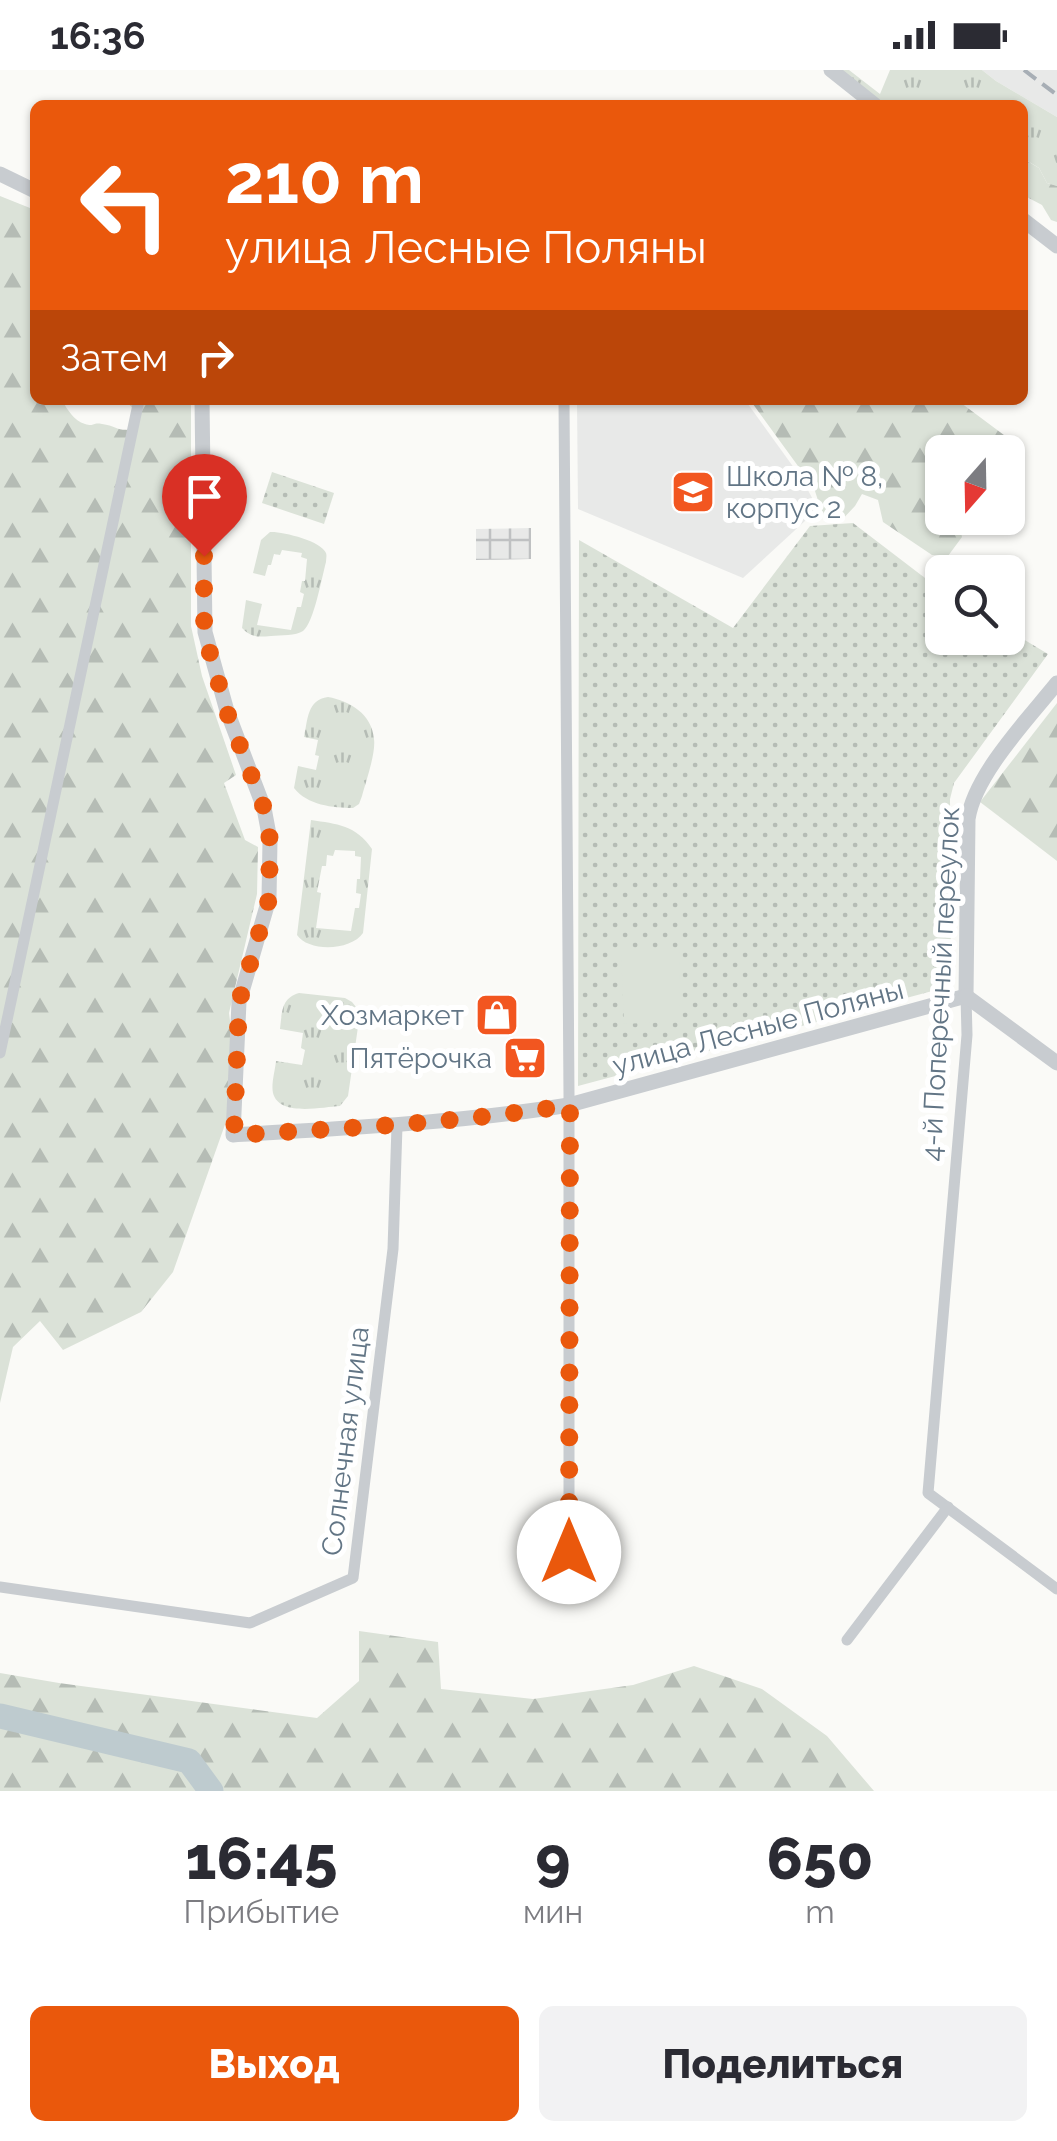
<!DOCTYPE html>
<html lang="ru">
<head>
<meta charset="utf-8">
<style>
  body { margin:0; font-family:Raleway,sans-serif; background:#f2f2f3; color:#2b2b33; height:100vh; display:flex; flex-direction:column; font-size:38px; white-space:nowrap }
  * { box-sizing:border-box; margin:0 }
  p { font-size:32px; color:#7c7c81 }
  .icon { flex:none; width:55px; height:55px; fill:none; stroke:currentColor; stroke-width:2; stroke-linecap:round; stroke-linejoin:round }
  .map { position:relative; height:1721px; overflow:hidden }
  .panel { display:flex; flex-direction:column; background:#fff; flex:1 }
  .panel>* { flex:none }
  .banner { position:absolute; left:30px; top:30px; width:998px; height:305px; border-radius:15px; box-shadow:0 2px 8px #0004; background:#ea580c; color:#fff; overflow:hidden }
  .needle { width:65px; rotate:200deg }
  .buttons { position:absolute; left:925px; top:365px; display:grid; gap:20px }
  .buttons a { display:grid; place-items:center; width:100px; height:100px; border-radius:15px; background:#fff; box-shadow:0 2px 8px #0004; font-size:50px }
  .pin { position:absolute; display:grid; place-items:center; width:85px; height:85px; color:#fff; margin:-102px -42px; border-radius:50% 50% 50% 0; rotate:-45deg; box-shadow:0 0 10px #0007 }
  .pin .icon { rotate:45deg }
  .me { position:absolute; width:110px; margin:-55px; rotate:0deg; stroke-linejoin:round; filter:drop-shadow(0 0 8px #0008) }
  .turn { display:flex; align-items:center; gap:35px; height:210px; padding:0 30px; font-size:45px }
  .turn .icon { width:130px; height:130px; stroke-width:2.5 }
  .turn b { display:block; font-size:70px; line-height:85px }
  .then { display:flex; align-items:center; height:95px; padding:0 30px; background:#0003; gap:20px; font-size:38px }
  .eta { display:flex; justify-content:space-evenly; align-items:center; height:170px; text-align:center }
  .eta b { font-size:60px; font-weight:800; line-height:70px }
  .action { display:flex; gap:20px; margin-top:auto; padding:20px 30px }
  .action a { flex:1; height:115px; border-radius:15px; background:#ea580c; color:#fff; font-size:40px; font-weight:800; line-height:115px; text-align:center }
  .action a+a { background:#f2f2f3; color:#2b2b33 }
  .status { display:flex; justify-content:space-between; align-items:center; height:70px; padding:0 50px; background:#fff; direction:ltr }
  .status svg { height:28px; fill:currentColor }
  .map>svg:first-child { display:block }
  .built { fill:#e8e9e8 }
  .industrial { fill:url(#industrial-grid) }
  .grass { fill:url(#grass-tufts); fill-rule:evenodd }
  .forest { fill:url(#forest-firs) }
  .park { fill:url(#park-dots) }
  .garden { fill:#dbe2d8 }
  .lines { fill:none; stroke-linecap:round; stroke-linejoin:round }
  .river { stroke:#becbcf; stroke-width:25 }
  .minor { stroke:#c8ccd0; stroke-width:11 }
  .tertiary { stroke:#c8ccd0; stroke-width:15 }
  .rail { stroke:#a7aeb5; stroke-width:4; stroke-dasharray:15 8; stroke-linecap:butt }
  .route { stroke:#ea580c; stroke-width:18; stroke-dasharray:0 32.4 }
  .labels { text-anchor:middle; stroke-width:10; stroke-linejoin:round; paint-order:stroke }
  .poi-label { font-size:28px; fill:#627585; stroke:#fff; text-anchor:end }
  .street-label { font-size:28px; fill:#627585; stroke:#fff }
</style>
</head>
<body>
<div class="status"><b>16:36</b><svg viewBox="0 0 49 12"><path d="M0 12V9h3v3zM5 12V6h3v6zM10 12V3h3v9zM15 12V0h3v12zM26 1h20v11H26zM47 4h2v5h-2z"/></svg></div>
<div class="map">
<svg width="1057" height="1721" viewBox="0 0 1057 1721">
  <defs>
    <pattern id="industrial-grid" width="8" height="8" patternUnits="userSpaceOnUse" patternTransform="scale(2.5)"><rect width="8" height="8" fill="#e8e9e8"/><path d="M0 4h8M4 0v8" fill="none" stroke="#bfc1c2"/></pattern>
    <pattern id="grass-tufts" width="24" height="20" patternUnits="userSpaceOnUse" patternTransform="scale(2.5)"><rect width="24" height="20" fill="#dbe2d8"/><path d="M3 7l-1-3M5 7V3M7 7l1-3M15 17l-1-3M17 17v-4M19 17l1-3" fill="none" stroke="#b5bcb5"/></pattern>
    <pattern id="forest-firs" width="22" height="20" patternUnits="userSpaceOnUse" patternTransform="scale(2.5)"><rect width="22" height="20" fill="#dbe2d8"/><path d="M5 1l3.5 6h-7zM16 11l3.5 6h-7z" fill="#b5bcb5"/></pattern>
    <pattern id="park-dots" width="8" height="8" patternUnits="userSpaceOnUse" patternTransform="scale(2.5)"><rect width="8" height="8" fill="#dbe2d8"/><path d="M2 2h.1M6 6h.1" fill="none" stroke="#b5bcb5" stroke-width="1.8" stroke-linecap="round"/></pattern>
  </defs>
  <rect width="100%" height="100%" fill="#fafaf7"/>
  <g class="built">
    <path d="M982 0H1057V47L996 11Z"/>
    <path d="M577 330H745L802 409 818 439 743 508 578 439Z"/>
  </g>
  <path class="industrial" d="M531 458V489L476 490V459Z"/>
  <g class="grass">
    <path d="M841 0H849L880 24 890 0H982L996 11 1057 47V116L1047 113 1039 98 1023 88 1022 35H886Z"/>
    <path d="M270 462C281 461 322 471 326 483 327 486 326 489 326 492 322 506 314 553 303 561 296 566 281 565 271 566 258 567 252 568 242 558L246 530 262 534 257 555 291 560 297 537H301L304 524 300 522 302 511H305L307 489 301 487 302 483 282 480 280 485 274 484 271 495H268L265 506 253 503 261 470Z"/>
    <path d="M328 627C350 631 372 644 374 669 376 683 366 711 362 726L359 734 353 738C333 738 307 735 294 718L298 696 316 700 319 686 315 685 318 670 304 667C308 649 307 630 328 627Z"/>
    <path d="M311 750C337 754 356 755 372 779L363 863C351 881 308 882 297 865ZM335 780 355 781V786L361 787 360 809H357L356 823 361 824 359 838H355L351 861 316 858 321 823 317 822 322 796H326L327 785 333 786Z"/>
    <path d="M299 923 345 928 352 932 356 937 359 950 348 1026 340 1036C322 1037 279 1047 273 1023 271 1014 275 1001 276 991L302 995 305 980 301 978 303 963 280 959C282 943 281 928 299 923Z"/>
  </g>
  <g class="forest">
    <path d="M1022 88 1039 98 1047 113 1057 116V152L1051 150 1042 135 1023 125Z"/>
    <path d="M0 126 35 140V330H62C67 339 74 351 85 354 95 357 92 352 102 354 117 356 117 362 135 359L139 345 125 330H191V556L202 606 236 705 224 713 245 770 258 777 257 824 229 943 233 974 228 1046 173 1202 141 1242 63 1280 40 1251 13 1277 0 1333Z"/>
    <path d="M750 330H957L1024 380V394L1008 405V382H942V448H953L958 450 962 467 948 486 932 485 883 452 878 430 862 424 855 436 839 453 825 452 814 418Z"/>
    <path d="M1057 633V791L980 732Z"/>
    <path d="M359 1561 438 1572 441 1619 533 1629 633 1615 694 1596 762 1619 827 1666 874 1721H0V1603L59 1613 317 1648 359 1611Z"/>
  </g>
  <g class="park">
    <path d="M272 402 334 423 324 454 262 433Z"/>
    <path d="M853 453 942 521V568H1008V560L1048 584 954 713 950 729 951 916 578 1016 579 470 733 558 810 456Z"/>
  </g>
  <path class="garden" d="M621 880H679L680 951 624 954Z"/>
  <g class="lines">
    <path class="river" d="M0 1646 189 1691 211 1721"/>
    <g class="minor">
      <path d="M564 330 569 1025V1481"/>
      <path d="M966 926 967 965 928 1423 1057 1519"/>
      <path d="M0 983 139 330"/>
      <path d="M0 1517 250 1553 353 1508 393 1179 397 1056"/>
      <path d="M847 1570 948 1437"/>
    </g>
    <g class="tertiary">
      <path d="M831 0 875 35"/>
      <path d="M0 104 35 121"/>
      <path d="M1022 149 1057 176"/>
      <path d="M202 330 205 562 227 641 264 738 270 770 269 829 239 932 233 1065C346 1058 458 1053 569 1035L966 926"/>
      <path d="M966 926 968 749C975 704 1028 649 1057 613"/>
      <path d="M966 926 1057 993"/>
    </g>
    <path class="rail" d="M1024 0 1057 25"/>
  </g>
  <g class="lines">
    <path class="route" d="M204 486V550L208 576 227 642 264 738 270 770 269 829 239 932 234 1065C346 1058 458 1053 570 1035L569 1482"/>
  </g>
  <defs>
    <symbol id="school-square" viewBox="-11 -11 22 22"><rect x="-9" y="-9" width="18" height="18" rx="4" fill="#f25620" stroke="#fff"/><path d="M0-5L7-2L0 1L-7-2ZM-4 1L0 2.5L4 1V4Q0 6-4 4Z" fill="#fff"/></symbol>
    <symbol id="shop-square" viewBox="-11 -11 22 22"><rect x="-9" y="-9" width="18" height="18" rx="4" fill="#f25620" stroke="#fff"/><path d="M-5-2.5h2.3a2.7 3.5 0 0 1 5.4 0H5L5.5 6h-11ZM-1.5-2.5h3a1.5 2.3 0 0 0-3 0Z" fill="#fff"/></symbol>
    <symbol id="supermarket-square" viewBox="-11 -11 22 22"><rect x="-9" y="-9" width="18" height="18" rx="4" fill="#f25620" stroke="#fff"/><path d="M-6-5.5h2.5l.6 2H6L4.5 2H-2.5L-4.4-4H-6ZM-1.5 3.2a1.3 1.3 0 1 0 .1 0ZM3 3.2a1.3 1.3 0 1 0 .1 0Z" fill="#fff"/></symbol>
  </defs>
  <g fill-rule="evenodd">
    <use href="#school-square" x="668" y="397" width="50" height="50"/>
    <use href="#shop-square" x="472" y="920" width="50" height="50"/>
    <use href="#supermarket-square" x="500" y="963" width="50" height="50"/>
  </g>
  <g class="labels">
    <g class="poi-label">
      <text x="726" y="416" text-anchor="start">Школа № 8,<tspan x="726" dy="32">корпус 2</tspan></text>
      <text x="464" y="955">Хозмаркет</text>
      <text x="492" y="998">Пятёрочка</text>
    </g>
    <g class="street-label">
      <text transform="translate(940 914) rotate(-87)" y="10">4-й Поперечный переулок</text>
      <text transform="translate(758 957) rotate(-15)" y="10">улица Лесные Поляны</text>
      <text transform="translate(345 1371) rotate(-83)" y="10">Солнечная улица</text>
    </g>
  </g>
</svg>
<div class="buttons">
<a><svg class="needle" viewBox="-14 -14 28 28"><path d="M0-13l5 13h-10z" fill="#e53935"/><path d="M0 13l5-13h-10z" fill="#7c7c81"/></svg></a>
<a><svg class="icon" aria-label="search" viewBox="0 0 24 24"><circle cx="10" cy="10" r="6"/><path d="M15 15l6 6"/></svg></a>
</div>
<div class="pin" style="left:204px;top:486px;background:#d93025"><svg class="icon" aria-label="arrive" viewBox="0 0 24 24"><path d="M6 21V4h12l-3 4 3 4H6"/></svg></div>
<svg class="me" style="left:569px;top:1482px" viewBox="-20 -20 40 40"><circle r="19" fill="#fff"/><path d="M0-13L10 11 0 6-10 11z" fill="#ea580c"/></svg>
<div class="banner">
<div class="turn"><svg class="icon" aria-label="left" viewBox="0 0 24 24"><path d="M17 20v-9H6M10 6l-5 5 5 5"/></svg><div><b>210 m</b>улица Лесные Поляны</div></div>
<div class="then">Затем<svg class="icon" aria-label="right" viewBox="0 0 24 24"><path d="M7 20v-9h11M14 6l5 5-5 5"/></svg></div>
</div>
</div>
<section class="panel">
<div class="eta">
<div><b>16:45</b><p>Прибытие</p></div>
<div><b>9</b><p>мин</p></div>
<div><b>650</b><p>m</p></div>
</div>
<div class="action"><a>Выход</a><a>Поделиться</a></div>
</section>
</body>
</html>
